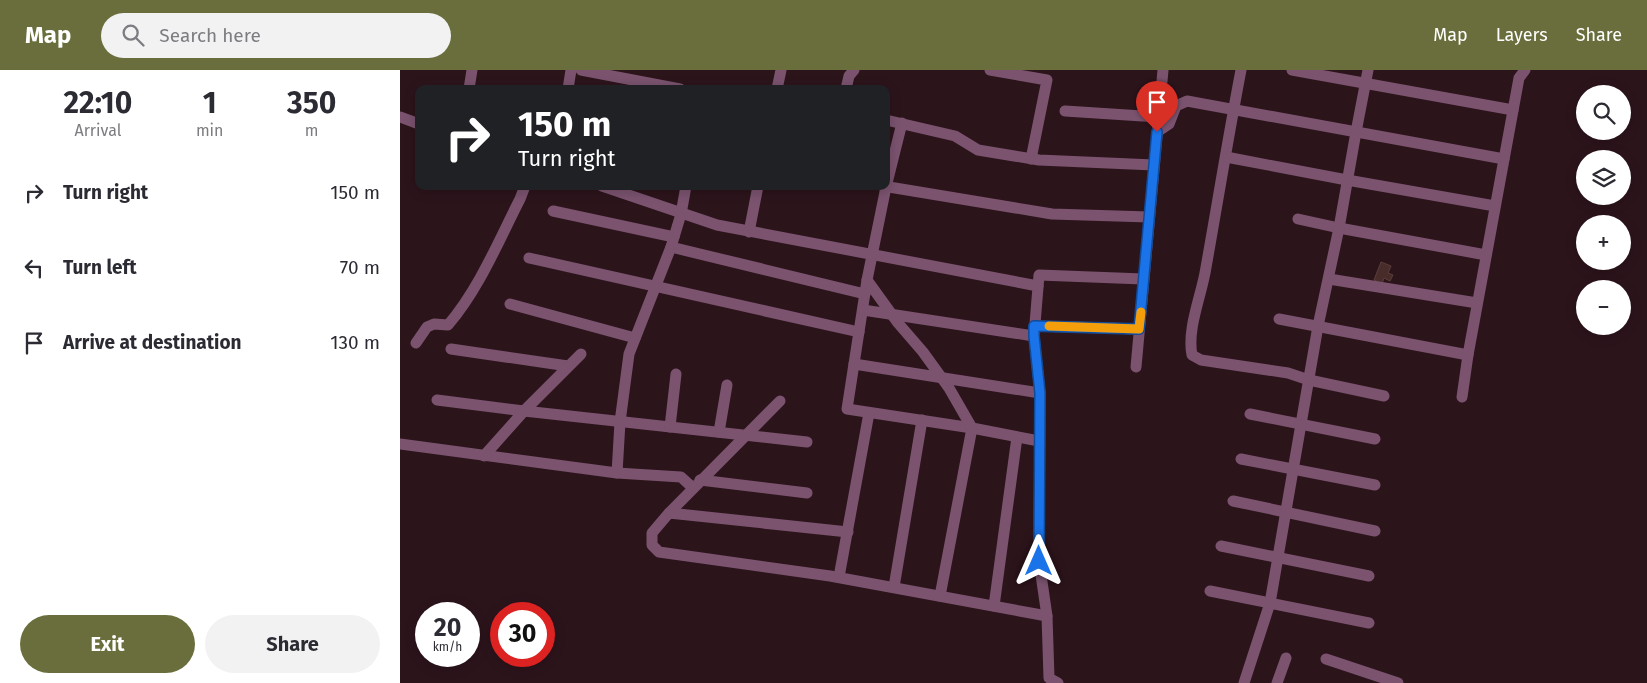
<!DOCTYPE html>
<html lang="en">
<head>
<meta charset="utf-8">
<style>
  body { margin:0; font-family:"Fira Sans",sans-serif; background:#f2f2f3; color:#2b2b33; height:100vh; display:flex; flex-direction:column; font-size:19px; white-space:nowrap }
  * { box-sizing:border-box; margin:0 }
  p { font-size:16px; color:#7c7c81 }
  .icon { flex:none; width:28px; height:28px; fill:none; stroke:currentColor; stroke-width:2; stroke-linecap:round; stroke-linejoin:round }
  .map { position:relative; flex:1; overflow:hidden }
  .details { display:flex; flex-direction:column; background:#fff; width:400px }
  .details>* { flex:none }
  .guide { position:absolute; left:15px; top:15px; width:475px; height:105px; border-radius:10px; box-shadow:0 2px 12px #0003; background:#202124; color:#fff; overflow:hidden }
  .buttons { position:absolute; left:1176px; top:15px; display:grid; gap:10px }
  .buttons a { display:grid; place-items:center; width:55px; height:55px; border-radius:50%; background:#fff; box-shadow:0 2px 12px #0003; font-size:25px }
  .speed { position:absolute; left:15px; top:532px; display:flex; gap:10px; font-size:25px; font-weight:700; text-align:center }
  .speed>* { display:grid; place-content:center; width:65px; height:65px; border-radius:50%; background:#fff; box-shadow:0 2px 12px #0003; line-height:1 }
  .speed small { font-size:12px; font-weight:400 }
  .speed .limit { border:8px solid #d22; background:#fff; color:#111 }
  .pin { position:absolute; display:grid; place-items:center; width:42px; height:42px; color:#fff; margin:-51px -21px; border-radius:50% 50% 50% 0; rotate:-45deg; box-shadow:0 0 5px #0007 }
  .pin .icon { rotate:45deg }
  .me { position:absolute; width:55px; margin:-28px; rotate:0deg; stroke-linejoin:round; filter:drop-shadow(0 0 4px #0008) }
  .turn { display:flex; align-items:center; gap:18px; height:105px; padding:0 20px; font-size:22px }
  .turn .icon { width:65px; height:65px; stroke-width:2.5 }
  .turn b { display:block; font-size:35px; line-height:42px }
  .eta { display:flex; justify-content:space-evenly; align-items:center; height:85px; text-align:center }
  .eta b { font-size:30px; font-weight:700; line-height:35px }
  .primary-button { display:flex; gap:10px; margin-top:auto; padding:10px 20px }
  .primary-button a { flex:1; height:58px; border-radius:30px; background:#6a6e3c; color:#fff; font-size:20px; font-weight:700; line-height:58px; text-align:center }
  .primary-button a+a { background:#f2f2f3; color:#2b2b33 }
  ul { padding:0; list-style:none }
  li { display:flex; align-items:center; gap:15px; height:75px; padding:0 20px }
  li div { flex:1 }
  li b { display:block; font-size:19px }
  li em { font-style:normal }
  header { display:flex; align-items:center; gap:30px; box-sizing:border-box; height:70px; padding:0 25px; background:#6a6e3c; color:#fff }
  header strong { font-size:24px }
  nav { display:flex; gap:28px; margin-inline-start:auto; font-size:18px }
  .search { width:350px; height:45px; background:#f2f2f3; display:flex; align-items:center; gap:12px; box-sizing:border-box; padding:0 18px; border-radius:28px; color:#7c7c81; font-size:19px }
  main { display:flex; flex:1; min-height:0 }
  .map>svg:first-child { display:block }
  .building { fill:#472c2a; stroke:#5a3e3c }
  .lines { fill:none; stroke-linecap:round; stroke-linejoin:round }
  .minor { stroke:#7b536f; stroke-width:11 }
  .route-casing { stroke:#114b97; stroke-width:12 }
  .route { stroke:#1a73e8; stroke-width:9 }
  .slow { stroke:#f59e0b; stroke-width:9 }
</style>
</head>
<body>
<header>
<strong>Map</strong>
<div class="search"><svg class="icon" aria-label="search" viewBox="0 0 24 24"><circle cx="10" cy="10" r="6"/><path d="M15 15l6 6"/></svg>Search here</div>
<nav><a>Map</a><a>Layers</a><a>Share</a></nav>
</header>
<main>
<section class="details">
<div class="eta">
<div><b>22:10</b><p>Arrival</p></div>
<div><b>1</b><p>min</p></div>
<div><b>350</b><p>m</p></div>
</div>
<ul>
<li><svg class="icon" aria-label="right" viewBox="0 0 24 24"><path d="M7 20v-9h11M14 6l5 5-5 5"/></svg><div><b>Turn right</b></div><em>150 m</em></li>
<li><svg class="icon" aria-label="left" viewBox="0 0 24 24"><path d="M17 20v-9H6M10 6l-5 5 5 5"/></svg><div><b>Turn left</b></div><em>70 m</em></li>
<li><svg class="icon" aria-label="arrive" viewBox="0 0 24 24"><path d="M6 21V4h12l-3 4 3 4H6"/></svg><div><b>Arrive at destination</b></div><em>130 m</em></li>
</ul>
<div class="primary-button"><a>Exit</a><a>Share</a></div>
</section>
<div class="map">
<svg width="1247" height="613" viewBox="0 0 1247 613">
  <rect width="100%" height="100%" fill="#2c141b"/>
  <path class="building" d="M981 192 991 196 988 203 993 205 990 211 984 208 982 214 974 210Z"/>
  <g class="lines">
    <g class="minor">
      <path d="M181 0 280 19"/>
      <path d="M590 0 647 10 631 89"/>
      <path d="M841 0C828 68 817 136 805 203 800 229 787 260 792 285L801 290 888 303 909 310 984 326"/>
      <path d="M892 0 1113 40"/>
      <path d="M69 19 72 0"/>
      <path d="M168 19 171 0"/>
      <path d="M377 19 381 0"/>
      <path d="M446 19 449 6 454 0"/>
      <path d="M665 41 758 47"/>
      <path d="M0 47 19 54"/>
      <path d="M486 50 555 66 578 80 639 90 754 95"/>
      <path d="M502 53 486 117 467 210 447 339 572 358 639 371"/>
      <path d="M757 62 769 54 776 36 787 31 1104 89"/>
      <path d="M826 87 947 110 1095 136"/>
      <path d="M202 116 317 155 638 216"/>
      <path d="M483 116 652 144 749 147"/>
      <path d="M153 141 274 167"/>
      <path d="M898 149 939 158 1086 185"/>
      <path d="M349 162 358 116"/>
      <path d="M271 177 465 224"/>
      <path d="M129 188 459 262"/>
      <path d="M929 209 1077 233"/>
      <path d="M467 210 498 253 523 282 549 318 572 358 540 526"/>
      <path d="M110 234 235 268"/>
      <path d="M463 240 634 266"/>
      <path d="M879 249 1068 285"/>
      <path d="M635 256 739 259"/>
      <path d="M16 273 27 257 34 254 48 255C79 219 98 172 120 129L125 116"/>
      <path d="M51 279 168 296"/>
      <path d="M454 294 640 323"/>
      <path d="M736 297 763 0"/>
      <path d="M1062 327 1068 285 1119 8 1125 0"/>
      <path d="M37 330 124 341 407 372"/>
      <path d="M380 331 269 443 252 463V475L259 482 430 506 647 546"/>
      <path d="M850 344 975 369"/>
      <path d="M270 357 276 304"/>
      <path d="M319 362 327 315"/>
      <path d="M0 374 217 403 281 407 293 418"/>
      <path d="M84 386 124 341 181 284"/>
      <path d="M841 389 975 415"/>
      <path d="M217 403 220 352 229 284 271 177 281 144 286 116"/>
      <path d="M300 410 407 423"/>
      <path d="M833 431 975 461"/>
      <path d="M269 443 448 462"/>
      <path d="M821 476 969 506"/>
      <path d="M439 507 469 343"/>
      <path d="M494 517 522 350"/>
      <path d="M810 521 969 553"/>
      <path d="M594 536 617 367"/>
      <path d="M926 589 998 613"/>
      <path d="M658 613 649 608 647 546 639 491 640 323 634 266 639 205 743 209"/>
      <path d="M844 613 870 533 918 256 939 158 956 62 968 0"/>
      <path d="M877 613 886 588"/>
    </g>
  </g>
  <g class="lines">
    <defs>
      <path id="route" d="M639 491 640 323 634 266V256L739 259 757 62"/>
    </defs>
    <use href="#route" class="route-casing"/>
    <use href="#route" class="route"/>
    <path class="slow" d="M649 256 739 259 741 242"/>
  </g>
</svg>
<div class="buttons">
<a><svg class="icon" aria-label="search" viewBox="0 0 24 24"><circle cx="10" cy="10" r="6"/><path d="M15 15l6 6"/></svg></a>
<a><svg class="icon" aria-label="layers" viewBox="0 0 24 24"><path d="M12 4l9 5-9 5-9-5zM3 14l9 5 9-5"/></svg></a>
<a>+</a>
<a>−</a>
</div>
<div class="speed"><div>20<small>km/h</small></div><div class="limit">30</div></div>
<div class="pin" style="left:757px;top:62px;background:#d93025"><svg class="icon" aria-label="arrive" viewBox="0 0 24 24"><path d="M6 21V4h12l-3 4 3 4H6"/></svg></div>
<svg class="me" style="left:639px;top:491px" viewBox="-20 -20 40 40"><path d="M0-17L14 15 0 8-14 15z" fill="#1a73e8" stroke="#fff" stroke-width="4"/></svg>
<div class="guide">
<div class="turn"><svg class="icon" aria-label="right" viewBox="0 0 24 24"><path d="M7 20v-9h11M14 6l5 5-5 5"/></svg><div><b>150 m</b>Turn right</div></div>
</div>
</div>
</main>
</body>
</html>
